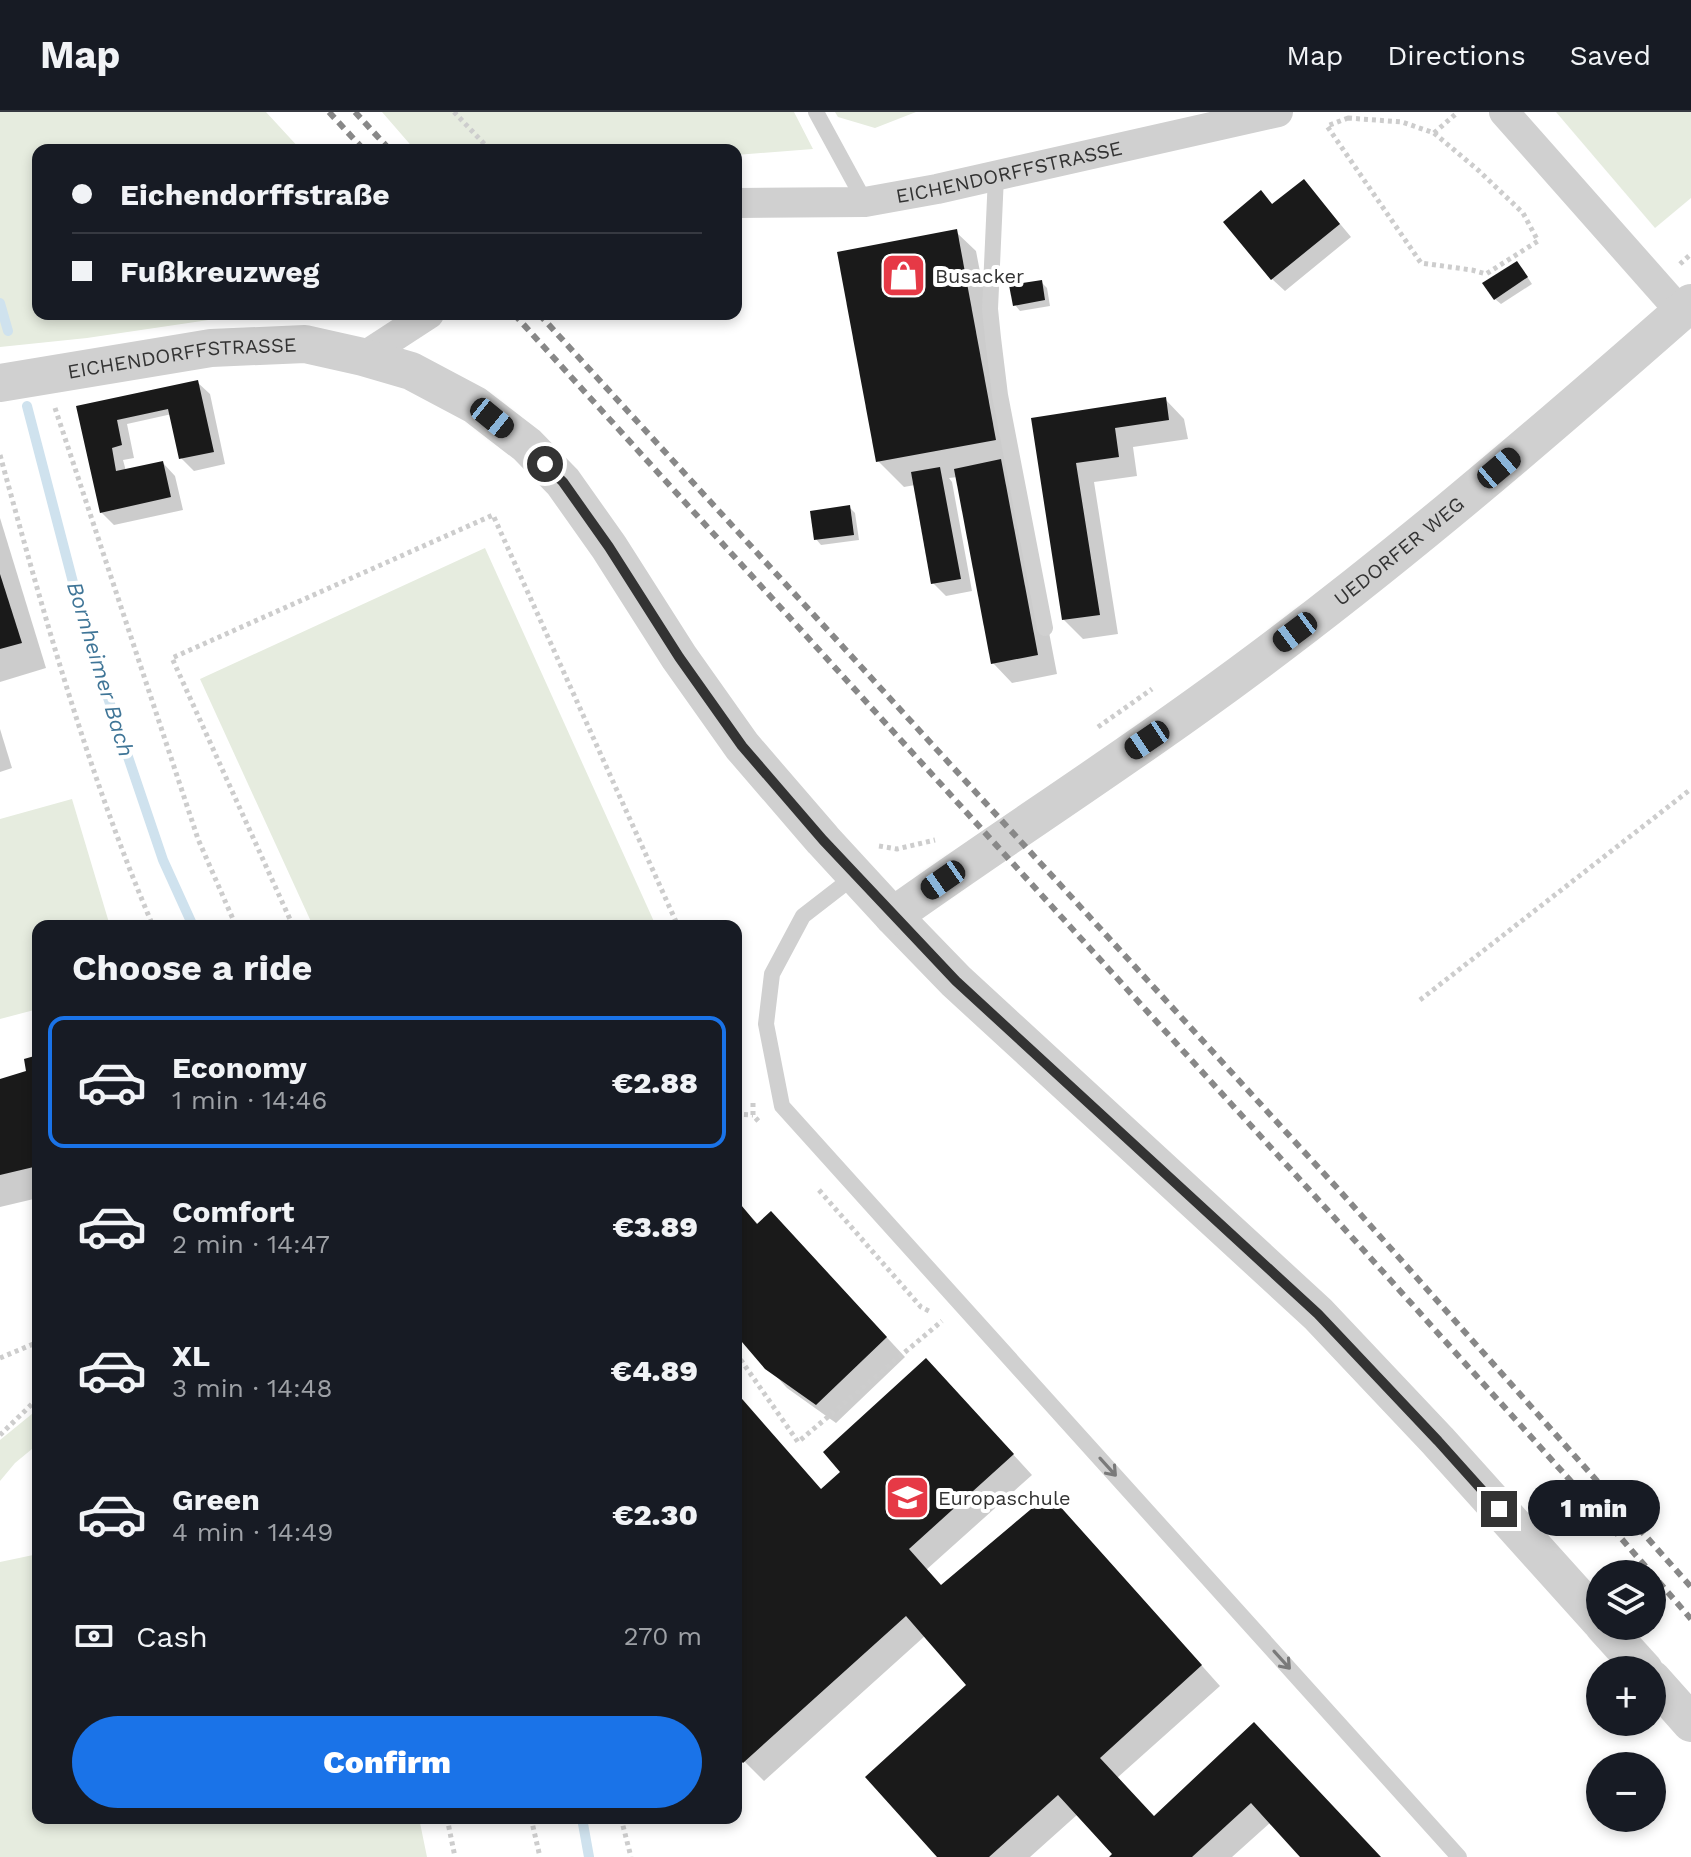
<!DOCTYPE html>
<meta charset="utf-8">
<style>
body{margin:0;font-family:"Work Sans",sans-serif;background:#242831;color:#f1f3f6;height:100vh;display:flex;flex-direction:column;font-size:30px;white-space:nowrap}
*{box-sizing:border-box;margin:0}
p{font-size:26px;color:#9ea1a6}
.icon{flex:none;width:44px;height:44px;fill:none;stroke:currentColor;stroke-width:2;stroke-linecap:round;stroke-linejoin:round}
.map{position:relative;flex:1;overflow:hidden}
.panel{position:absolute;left:32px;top:808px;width:710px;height:904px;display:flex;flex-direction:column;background:#171b24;border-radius:16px;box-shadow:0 4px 12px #0003}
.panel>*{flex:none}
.top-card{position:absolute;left:32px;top:32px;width:710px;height:176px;border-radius:16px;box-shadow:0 4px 12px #0003;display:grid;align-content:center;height:176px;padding:0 40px;background:#171b24}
.tools{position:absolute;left:1586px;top:1448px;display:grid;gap:16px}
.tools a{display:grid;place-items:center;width:80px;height:80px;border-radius:50%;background:#171b24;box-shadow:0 4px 12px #0003;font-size:40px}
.end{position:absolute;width:36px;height:36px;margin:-18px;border:10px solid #333;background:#fff;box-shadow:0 0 0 4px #fff}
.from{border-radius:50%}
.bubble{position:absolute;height:56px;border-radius:28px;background:#171b24;box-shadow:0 4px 12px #0003;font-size:26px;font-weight:800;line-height:56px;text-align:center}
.car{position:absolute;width:24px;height:48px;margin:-24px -12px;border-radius:10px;box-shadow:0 0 6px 2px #0007;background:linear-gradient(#222 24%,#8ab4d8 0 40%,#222 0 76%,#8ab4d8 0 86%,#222 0)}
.top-card b{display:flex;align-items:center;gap:28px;height:76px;font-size:30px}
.top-card b+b{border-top:2px solid #363941}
.top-card i{width:20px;height:20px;background:#f1f3f6}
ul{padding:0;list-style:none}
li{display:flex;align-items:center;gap:24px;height:132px;margin:0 16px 12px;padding:0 24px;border:4px solid transparent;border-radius:16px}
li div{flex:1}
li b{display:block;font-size:30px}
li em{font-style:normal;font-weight:800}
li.on{border-color:#1a73e8}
li>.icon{width:72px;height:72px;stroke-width:1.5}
h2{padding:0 40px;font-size:36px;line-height:96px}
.pay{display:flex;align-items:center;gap:20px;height:88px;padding:0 40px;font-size:30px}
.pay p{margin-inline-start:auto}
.cta{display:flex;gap:16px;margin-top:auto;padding:16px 40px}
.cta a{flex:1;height:92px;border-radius:48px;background:#1a73e8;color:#fff;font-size:32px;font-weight:800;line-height:92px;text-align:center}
header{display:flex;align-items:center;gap:48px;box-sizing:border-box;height:112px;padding:0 40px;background:#171b24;border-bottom:2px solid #363941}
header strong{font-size:38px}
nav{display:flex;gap:44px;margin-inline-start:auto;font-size:28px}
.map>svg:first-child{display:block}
</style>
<header>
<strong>Map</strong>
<nav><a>Map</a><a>Directions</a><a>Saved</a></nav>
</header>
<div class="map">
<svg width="1691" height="1745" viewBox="0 0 1691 1745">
<rect width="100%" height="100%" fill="#fff"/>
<g fill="#e6ecdf">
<path d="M 0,0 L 266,0 L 301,38 L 38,38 L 38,202 L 249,202 L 87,226 L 0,235 Z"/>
<path d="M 382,0 L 794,0 L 813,37 L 736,43 L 736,38 L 415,38 Z"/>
<path d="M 835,0 L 916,0 L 875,16 L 838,5 Z"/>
<path d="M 1556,0 L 1691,0 L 1691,86 L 1655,116 Z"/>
<path d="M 485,436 L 656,814 L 313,814 L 200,567 Z"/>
<path d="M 72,687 L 110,814 L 38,814 L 38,897 L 0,907 L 0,707 Z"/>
<path d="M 38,1297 L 38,1332 L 15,1351 L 0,1369 L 0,1328 Z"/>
<path d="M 38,1442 L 38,1706 L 419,1706 L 427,1745 L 0,1745 L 0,1450 Z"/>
</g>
<g fill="#0003">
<path d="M 1261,81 L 1274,94 L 1316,83 L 1351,125 L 1285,179 L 1272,167 Z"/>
<path d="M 956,120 L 976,139 L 1057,562 L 1012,571 L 993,551 L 958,365 L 949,366 L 952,370 L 972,479 L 946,484 L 933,471 L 915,373 L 904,375 L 878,349 Z"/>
<path d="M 1522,157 L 1532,172 L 1501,192 L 1495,187 Z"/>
<path d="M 1041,170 L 1047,176 L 1050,194 L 1020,199 L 1015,193 Z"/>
<path d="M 197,270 L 210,282 L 225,352 L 194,359 L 181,346 L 172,302 L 127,312 L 134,346 L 123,348 L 126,359 L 163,351 L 175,364 L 183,398 L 114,413 L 101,400 L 79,295 Z"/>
<path d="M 1165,287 L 1184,307 L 1188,327 L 1133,335 L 1137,364 L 1094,370 L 1118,522 L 1083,527 L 1064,508 L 1033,308 Z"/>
<path d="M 849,395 L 855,401 L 859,428 L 821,433 L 816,427 Z"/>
<path d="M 0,406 L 46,556 L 0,570 Z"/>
<path d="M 0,617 L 12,656 L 0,660 Z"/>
<path d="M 38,945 L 38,1086 L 0,1095 L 0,969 L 28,961 Z"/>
<path d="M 736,1090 L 759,1113 L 790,1121 L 905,1245 L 836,1311 L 787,1276 L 736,1220 Z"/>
<path d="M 945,1268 L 1032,1363 L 926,1458 L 942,1475 L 1068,1404 L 1220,1574 L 1117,1666 L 1155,1706 L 1254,1613 L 1379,1745 L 1303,1745 L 1271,1710 L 1232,1745 L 1112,1745 L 1115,1742 L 1078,1702 L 1030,1745 L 940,1745 L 969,1574 L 926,1523 L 764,1669 L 745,1650 L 736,1640 L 736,1283 L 822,1379 Z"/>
</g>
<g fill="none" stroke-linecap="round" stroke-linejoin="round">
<g stroke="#cfe2ee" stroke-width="10">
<path d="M 0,191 L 8,219"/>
<path d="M 27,294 L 87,524 L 163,748 L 193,814"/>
<path d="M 582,1706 L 589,1745"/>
</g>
</g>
<g fill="#1a1a1a">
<path d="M 1304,67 L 1340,112 L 1271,168 L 1223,110 L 1261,78 L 1272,92 Z"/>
<path d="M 957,117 L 996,328 L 876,350 L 837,140 Z"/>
<path d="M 1517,149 L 1528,165 L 1494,188 L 1482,171 Z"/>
<path d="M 1042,168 L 1045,188 L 1013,194 L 1009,173 Z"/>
<path d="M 198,268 L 214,340 L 179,347 L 168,297 L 117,308 L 122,333 L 112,336 L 116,359 L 163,349 L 171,385 L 100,401 L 76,294 Z"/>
<path d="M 1166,285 L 1169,308 L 1115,316 L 1119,345 L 1076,351 L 1100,503 L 1062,508 L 1031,306 Z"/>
<path d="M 1001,347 L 1038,543 L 991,552 L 954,357 Z"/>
<path d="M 940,355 L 961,467 L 931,472 L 911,360 Z"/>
<path d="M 850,393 L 854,423 L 814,428 L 810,399 Z"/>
<path d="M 0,462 L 22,531 L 0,537 Z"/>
<path d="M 38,943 L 38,1054 L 0,1063 L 0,967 L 26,959 L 24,947 Z"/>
<path d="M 736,1087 L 757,1112 L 771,1099 L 887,1225 L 816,1293 L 765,1257 L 736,1223 Z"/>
<path d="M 926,1246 L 1014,1342 L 909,1437 L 941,1473 L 1049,1382 L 1202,1553 L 1100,1646 L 1154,1704 L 1254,1610 L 1381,1745 L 1300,1745 L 1251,1691 L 1192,1745 L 1109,1745 L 1112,1742 L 1058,1683 L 989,1745 L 937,1745 L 865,1665 L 966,1573 L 906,1504 L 743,1651 L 736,1644 L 736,1280 L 821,1377 L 840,1360 L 823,1340 Z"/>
</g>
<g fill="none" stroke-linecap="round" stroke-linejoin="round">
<g stroke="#cdcdcd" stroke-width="5" stroke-dasharray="4 4" stroke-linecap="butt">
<path d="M 454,0 L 490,38"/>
<path d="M 1348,6 L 1402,10 L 1434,21 L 1478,58 L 1523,101 L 1538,129 L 1486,162 L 1472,158 L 1421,151 L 1327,14 Z"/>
<path d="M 1434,21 L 1458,0"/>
<path d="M 1680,152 L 1691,142"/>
<path d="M 55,296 L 198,727 L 236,814"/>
<path d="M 0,343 C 44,503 88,662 153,814"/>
<path d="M 1098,615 L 1152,577"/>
<path d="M 879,734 L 897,737 L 935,728"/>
<path d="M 293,814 L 172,546 L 493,403 L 678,814"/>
<path d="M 1420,888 L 1691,677"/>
<path d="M 753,991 L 753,1003 L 760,1011"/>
<path d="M 736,1002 L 753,1003"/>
<path d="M 819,1078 L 921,1195 L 931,1200"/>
<path d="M 736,1241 L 798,1330 L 942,1209"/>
<path d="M 0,1246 L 38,1230"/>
<path d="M 0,1323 L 32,1292 L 38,1290"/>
<path d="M 447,1706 L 455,1745"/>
<path d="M 531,1706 L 540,1745"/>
<path d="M 621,1706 L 631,1745"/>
</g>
<g stroke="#d0d0d0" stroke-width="16">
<path d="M 816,0 L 865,90"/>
<path d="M 996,64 L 990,197 L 993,226 L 1000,283 L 1045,516"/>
<path d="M 856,763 L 803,804 L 772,862 L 766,912 L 782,994 L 1459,1745"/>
</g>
<g stroke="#d0d0d0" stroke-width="30">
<path d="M 1504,0 L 1681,200"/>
<path id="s1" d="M 736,91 L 865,90 L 937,77 L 1278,0"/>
<path d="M 363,245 L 429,202"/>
</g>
<g stroke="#d0d0d0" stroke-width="38">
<path id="s2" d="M 0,271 L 211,236 L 305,232 L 363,245 L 411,259 L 475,293 L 527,333 L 563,370 L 609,435 L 679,545 L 742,634 L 823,728 L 893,804 L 956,869 L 1318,1202 L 1438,1329 L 1600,1509"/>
<path id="s3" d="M 893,804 C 994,732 1098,665 1198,593 C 1370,470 1532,331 1691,191"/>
<path d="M 1604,1514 L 1644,1558"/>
<path d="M 1652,1567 L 1691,1611"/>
</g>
<g stroke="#888" stroke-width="6" stroke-dasharray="8 6" stroke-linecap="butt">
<path d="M 329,0 L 364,38"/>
<path d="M 355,0 L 390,38"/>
<path d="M 514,202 L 1323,1093 L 1594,1395 L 1691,1507"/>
<path d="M 539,202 L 1339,1078 L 1691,1475"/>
</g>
</g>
<defs><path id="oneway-shaft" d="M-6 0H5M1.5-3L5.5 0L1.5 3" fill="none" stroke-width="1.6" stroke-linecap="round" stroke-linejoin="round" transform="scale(2)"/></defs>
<g stroke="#7a7a7a">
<use href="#oneway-shaft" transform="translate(1108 1355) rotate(48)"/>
<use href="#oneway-shaft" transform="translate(1282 1548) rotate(48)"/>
</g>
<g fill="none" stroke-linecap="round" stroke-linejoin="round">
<path stroke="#333" stroke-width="10" d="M 545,352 L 563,370 L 609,435 L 679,545 L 742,634 L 823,728 L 956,869 L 1318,1202 L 1438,1329 L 1499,1397"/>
</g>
<defs>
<symbol id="shop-square" viewBox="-11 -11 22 22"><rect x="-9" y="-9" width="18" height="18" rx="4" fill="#e63946" stroke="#fff"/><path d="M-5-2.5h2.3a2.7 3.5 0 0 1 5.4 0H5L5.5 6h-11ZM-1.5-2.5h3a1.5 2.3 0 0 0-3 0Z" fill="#fff"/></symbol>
<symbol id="school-square" viewBox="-11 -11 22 22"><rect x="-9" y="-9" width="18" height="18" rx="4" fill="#e63946" stroke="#fff"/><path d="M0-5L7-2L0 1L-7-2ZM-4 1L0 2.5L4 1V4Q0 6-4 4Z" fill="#fff"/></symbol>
</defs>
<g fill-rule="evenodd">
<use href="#shop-square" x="878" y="138" width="51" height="51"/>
<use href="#school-square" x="882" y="1360" width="51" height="51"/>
</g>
<g text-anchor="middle" stroke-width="8" stroke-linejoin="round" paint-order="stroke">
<g font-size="20" fill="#333" stroke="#fff">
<text dy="7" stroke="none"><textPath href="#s1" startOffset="276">EICHENDORFFSTRASSE</textPath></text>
<text dy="7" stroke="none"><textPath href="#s2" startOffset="184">EICHENDORFFSTRASSE</textPath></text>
<text dy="7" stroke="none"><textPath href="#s3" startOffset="624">UEDORFER WEG</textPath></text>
</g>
<g font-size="20" fill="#333" stroke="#fff" text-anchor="start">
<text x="935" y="171">Busacker</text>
<text x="938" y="1393">Europaschule</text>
</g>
<g font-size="22" font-style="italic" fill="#3f7597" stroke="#fff">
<text transform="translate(101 557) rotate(73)" y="8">Bornheimer Bach</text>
</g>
</g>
</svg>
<div class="tools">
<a><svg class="icon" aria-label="layers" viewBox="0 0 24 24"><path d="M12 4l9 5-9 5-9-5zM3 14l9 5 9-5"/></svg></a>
<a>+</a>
<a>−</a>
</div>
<i class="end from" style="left:545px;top:352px"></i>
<i class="end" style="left:1499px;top:1397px"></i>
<div class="bubble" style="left:1528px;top:1368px;width:132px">1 min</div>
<i class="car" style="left:492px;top:306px;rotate:129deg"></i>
<i class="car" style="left:1499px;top:356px;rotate:50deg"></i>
<i class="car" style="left:1295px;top:520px;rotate:233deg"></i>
<i class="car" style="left:1147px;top:628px;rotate:236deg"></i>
<i class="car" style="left:943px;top:768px;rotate:235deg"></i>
<div class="top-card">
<b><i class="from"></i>Eichendorffstraße</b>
<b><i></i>Fußkreuzweg</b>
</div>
<section class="panel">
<h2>Choose a ride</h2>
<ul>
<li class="on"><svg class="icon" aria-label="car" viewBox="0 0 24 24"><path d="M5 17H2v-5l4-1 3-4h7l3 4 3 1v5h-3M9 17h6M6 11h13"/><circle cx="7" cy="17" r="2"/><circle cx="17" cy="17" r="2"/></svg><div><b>Economy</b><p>1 min · 14:46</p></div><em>€2.88</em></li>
<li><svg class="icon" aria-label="car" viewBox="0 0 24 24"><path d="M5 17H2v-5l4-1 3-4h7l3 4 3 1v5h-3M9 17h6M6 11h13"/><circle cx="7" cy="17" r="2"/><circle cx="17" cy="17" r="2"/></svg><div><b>Comfort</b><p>2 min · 14:47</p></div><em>€3.89</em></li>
<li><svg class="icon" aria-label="car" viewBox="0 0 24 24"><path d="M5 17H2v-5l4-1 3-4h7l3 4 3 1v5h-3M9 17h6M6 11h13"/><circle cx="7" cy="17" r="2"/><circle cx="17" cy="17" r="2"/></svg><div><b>XL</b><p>3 min · 14:48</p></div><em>€4.89</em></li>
<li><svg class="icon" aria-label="car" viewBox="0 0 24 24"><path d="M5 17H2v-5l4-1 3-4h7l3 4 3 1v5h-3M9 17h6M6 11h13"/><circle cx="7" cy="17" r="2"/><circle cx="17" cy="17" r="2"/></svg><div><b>Green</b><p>4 min · 14:49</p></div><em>€2.30</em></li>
</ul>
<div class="pay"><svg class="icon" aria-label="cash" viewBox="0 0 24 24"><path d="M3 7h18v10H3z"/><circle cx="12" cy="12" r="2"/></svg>Cash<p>270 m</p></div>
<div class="cta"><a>Confirm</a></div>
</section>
</div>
